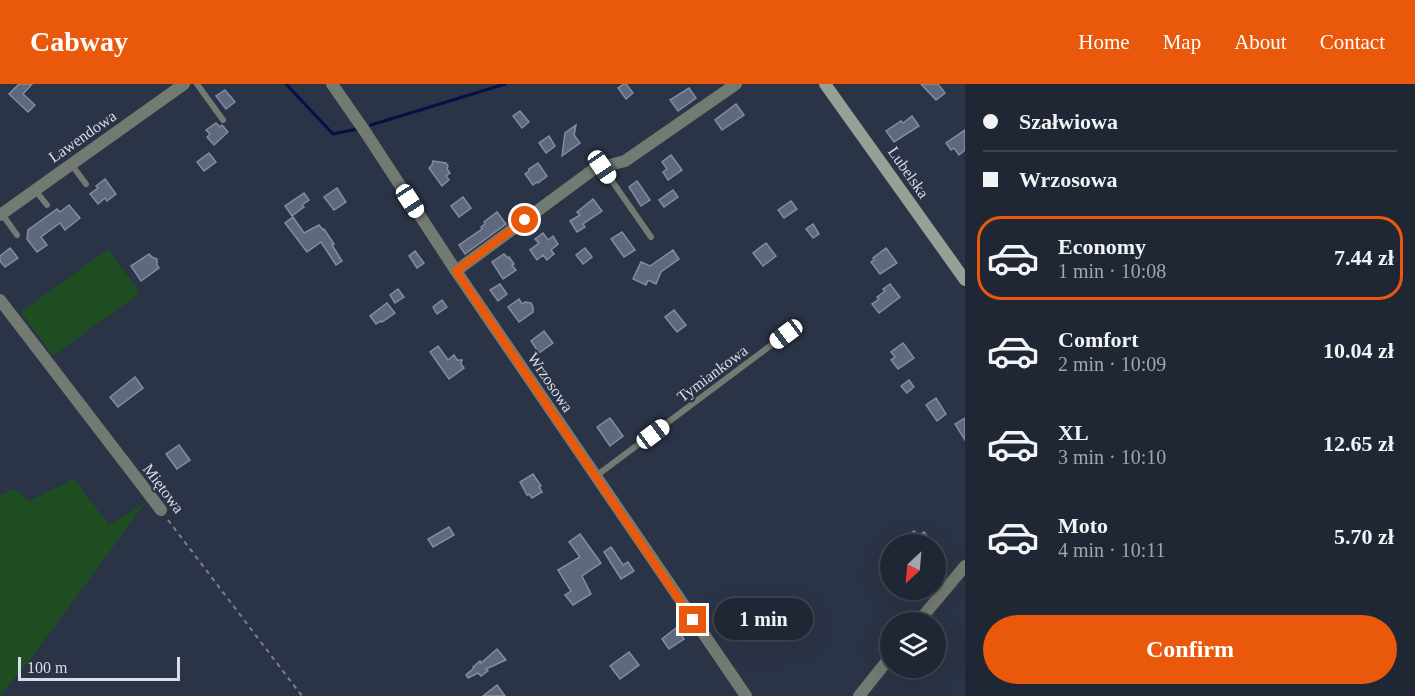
<!DOCTYPE html>
<meta charset="utf-8">
<style>
body{margin:0;font-family:"Times New Roman",serif;background:#2d3340;color:#f1f3f6;height:100vh;display:flex;flex-direction:column;font-size:22px;white-space:nowrap}
*{box-sizing:border-box;margin:0}
p{font-size:20px;color:#a2a5ac}
.icon{flex:none;width:33px;height:33px;fill:none;stroke:currentColor;stroke-width:2;stroke-linecap:round;stroke-linejoin:round}
.map{position:relative;flex:1;overflow:hidden}
.details{display:flex;flex-direction:column;background:#202734;width:450px}
.details>*{flex:none}
.banner{display:grid;align-content:center;height:132px;padding:0 18px;background:#202734}
.needle{width:39px;rotate:206deg}
.tools{position:absolute;left:880px;top:450px;display:grid;gap:12px}
.tools a{display:grid;place-items:center;width:66px;height:66px;border-radius:50%;background:#202734;box-shadow:0 6px 24px #0002,0 0 0 2px #3d444f;font-size:30px}
.scale{position:absolute;left:18px;bottom:15px;width:162px;box-sizing:border-box;padding-left:6px;border:3px solid #d7dde9;border-top:0;font-size:16px;line-height:21px;white-space:nowrap;color:#d7dde9;-webkit-text-stroke:4px #2b3446;paint-order:stroke}
.end{position:absolute;width:27px;height:27px;margin:-14px;border:8px solid #ea580c;background:#fff;box-shadow:0 0 0 3px #fff}
.from{border-radius:50%}
.bubble{position:absolute;height:42px;border-radius:21px;background:#202734;box-shadow:0 6px 24px #0002,0 0 0 2px #3d444f;font-size:20px;font-weight:800;line-height:42px;text-align:center}
.car{position:absolute;width:18px;height:36px;margin:-18px -9px;border-radius:8px;box-shadow:0 0 4px 2px #0007;background:linear-gradient(#fff 24%,#345 0 40%,#fff 0 76%,#345 0 86%,#fff 0)}
.banner b{display:flex;align-items:center;gap:21px;height:57px;font-size:22px}
.banner b+b{border-top:2px solid #3d444f}
.banner i{width:15px;height:15px;background:#f1f3f6}
ul{padding:0;list-style:none}
li{display:flex;align-items:center;gap:18px;height:84px;margin:0 12px 9px;padding:0 6px;border:3px solid transparent;border-radius:24px}
li div{flex:1}
li b{display:block;font-size:22px}
li em{font-style:normal;font-weight:800}
li.on{border-color:#ea580c}
li>.icon{width:54px;height:54px;stroke-width:1.5}
.button{display:flex;gap:12px;margin-top:auto;padding:12px 18px}
.button a{flex:1;height:69px;border-radius:36px;background:#ea580c;color:#fff;font-size:24px;font-weight:800;line-height:69px;text-align:center}
header{display:flex;align-items:center;gap:36px;box-sizing:border-box;height:84px;padding:0 30px;background:#ea580c;color:#fff}
header strong{font-size:28px}
nav{display:flex;gap:33px;margin-inline-start:auto;font-size:21px}
main{display:flex;flex:1;min-height:0}
.map>svg:first-child{display:block}
</style>
<header>
<strong>Cabway</strong>
<nav><a>Home</a><a>Map</a><a>About</a><a>Contact</a></nav>
</header>
<main>
<div class="map">
<svg width="965" height="612" viewBox="0 0 965 612">
<rect width="100%" height="100%" fill="#2b3446"/>
<g fill="#1e4d22">
<path d="M 108,165 L 140,209 L 53,272 L 21,228 Z"/>
<path d="M 74,395 L 109,441 L 146,418 L 32,573 L 0,612 L 0,411 L 15,405 L 29,417 Z"/>
</g>
<g fill="none" stroke-linecap="round" stroke-linejoin="round">
<g stroke="#041146" stroke-width="3">
<path d="M 286,0 L 333,50 L 357,45"/>
<path d="M 371,41 L 505,0"/>
</g>
</g>
<g fill="#5f687d" stroke="#828ca2" stroke-width="1.5">
<path d="M 19,0 L 32,0 L 23,10 L 35,21 L 28,28 L 9,10 Z"/>
<path d="M 624,0 L 626,0 L 633,9 L 626,15 L 618,4 Z"/>
<path d="M 921,0 L 938,0 L 945,9 L 936,16 Z"/>
<path d="M 689,4 L 696,14 L 678,27 L 670,16 Z"/>
<path d="M 225,6 L 235,18 L 226,25 L 216,12 Z"/>
<path d="M 736,20 L 744,31 L 722,46 L 715,36 Z"/>
<path d="M 520,27 L 529,38 L 522,44 L 513,32 Z"/>
<path d="M 912,32 L 919,42 L 894,58 L 886,47 L 901,37 L 903,39 Z"/>
<path d="M 216,39 L 220,43 L 222,41 L 228,48 L 214,61 L 207,53 L 210,50 L 206,46 Z"/>
<path d="M 576,41 L 574,51 L 580,59 L 562,72 L 565,49 Z"/>
<path d="M 965,46 L 965,66 L 959,71 L 954,64 L 951,66 L 946,59 Z"/>
<path d="M 549,52 L 555,62 L 546,69 L 539,59 Z"/>
<path d="M 209,69 L 216,78 L 204,87 L 197,78 Z"/>
<path d="M 671,71 L 682,86 L 668,96 L 663,88 L 667,85 L 662,78 Z"/>
<path d="M 433,77 L 446,79 L 448,82 L 447,85 L 450,89 L 446,92 L 449,96 L 442,102 L 429,84 L 432,81 Z"/>
<path d="M 538,79 L 547,92 L 538,99 L 537,98 L 533,101 L 525,90 L 529,87 L 529,85 Z"/>
<path d="M 105,95 L 116,110 L 107,117 L 105,114 L 98,120 L 90,110 L 98,104 L 96,102 Z"/>
<path d="M 637,97 L 650,116 L 641,122 L 629,103 Z"/>
<path d="M 337,104 L 346,118 L 334,126 L 324,113 Z"/>
<path d="M 673,106 L 678,113 L 664,123 L 659,116 Z"/>
<path d="M 304,109 L 309,116 L 302,121 L 304,123 L 292,132 L 285,122 Z"/>
<path d="M 463,113 L 471,124 L 459,133 L 451,122 Z"/>
<path d="M 593,115 L 602,127 L 583,140 L 585,143 L 577,148 L 570,137 L 580,131 L 577,128 Z"/>
<path d="M 791,117 L 797,125 L 784,134 L 778,126 Z"/>
<path d="M 69,121 L 80,134 L 65,146 L 60,139 L 41,153 L 47,161 L 37,168 L 27,155 L 28,146 L 57,125 L 60,128 Z"/>
<path d="M 497,128 L 506,140 L 465,170 L 459,161 L 482,145 L 481,143 L 485,140 L 484,138 Z"/>
<path d="M 293,133 L 304,149 L 319,141 L 323,146 L 324,145 L 334,160 L 332,161 L 342,177 L 336,181 L 321,158 L 307,168 L 285,139 Z"/>
<path d="M 813,140 L 819,150 L 813,154 L 806,145 Z"/>
<path d="M 622,148 L 635,166 L 624,173 L 611,155 Z"/>
<path d="M 543,149 L 548,156 L 553,152 L 558,160 L 551,166 L 554,170 L 547,176 L 543,171 L 537,176 L 530,166 L 539,159 L 535,155 Z"/>
<path d="M 766,159 L 776,172 L 763,182 L 753,169 Z"/>
<path d="M 10,164 L 18,174 L 5,183 L 0,177 L 0,172 Z"/>
<path d="M 585,164 L 592,173 L 583,180 L 576,171 Z"/>
<path d="M 886,164 L 897,179 L 880,190 L 871,178 L 874,176 L 873,174 Z"/>
<path d="M 673,166 L 679,175 L 661,188 L 656,200 L 648,196 L 646,201 L 633,195 L 641,178 L 650,182 Z"/>
<path d="M 415,167 L 424,179 L 417,184 L 409,172 Z"/>
<path d="M 149,170 L 152,173 L 157,175 L 157,181 L 159,184 L 141,197 L 131,182 Z"/>
<path d="M 504,170 L 508,174 L 509,173 L 514,180 L 512,181 L 516,186 L 503,195 L 492,178 Z"/>
<path d="M 500,200 L 507,210 L 498,217 L 490,206 Z"/>
<path d="M 890,200 L 900,213 L 879,229 L 872,220 L 879,215 L 877,213 L 885,207 L 883,205 Z"/>
<path d="M 398,205 L 404,213 L 395,219 L 390,211 Z"/>
<path d="M 519,215 L 522,220 L 525,218 L 531,219 L 533,223 L 533,228 L 519,238 L 508,223 Z"/>
<path d="M 442,216 L 447,223 L 437,230 L 433,223 Z"/>
<path d="M 387,219 L 395,229 L 382,238 L 381,237 L 376,240 L 370,232 Z"/>
<path d="M 674,226 L 686,241 L 677,248 L 665,233 Z"/>
<path d="M 544,247 L 553,259 L 539,269 L 531,257 Z"/>
<path d="M 903,259 L 914,274 L 898,285 L 891,276 L 895,273 L 891,268 Z"/>
<path d="M 438,262 L 448,276 L 454,271 L 457,276 L 462,276 L 461,280 L 464,284 L 449,295 L 430,268 Z"/>
<path d="M 135,293 L 143,304 L 118,323 L 110,313 Z"/>
<path d="M 909,296 L 914,303 L 907,309 L 901,302 Z"/>
<path d="M 936,314 L 946,330 L 937,337 L 926,321 Z"/>
<path d="M 610,334 L 623,352 L 610,362 L 597,343 Z"/>
<path d="M 965,334 L 965,356 L 955,340 Z"/>
<path d="M 179,361 L 190,376 L 177,385 L 166,370 Z"/>
<path d="M 533,390 L 541,402 L 539,403 L 542,408 L 532,414 L 529,410 L 527,411 L 520,398 Z"/>
<path d="M 449,443 L 454,451 L 433,463 L 428,455 Z"/>
<path d="M 914,447 L 918,452 L 924,448 L 933,460 L 906,460 L 909,458 L 905,454 Z"/>
<path d="M 580,450 L 601,479 L 582,492 L 591,510 L 573,521 L 565,511 L 571,507 L 558,486 L 580,473 L 569,458 Z"/>
<path d="M 611,463 L 623,481 L 628,478 L 634,487 L 621,495 L 604,468 Z"/>
<path d="M 676,544 L 684,555 L 669,565 L 662,555 Z"/>
<path d="M 497,565 L 506,576 L 486,585 L 488,587 L 481,592 L 478,589 L 468,594 L 466,591 L 474,584 L 473,583 L 480,577 L 481,579 Z"/>
<path d="M 629,568 L 639,581 L 620,595 L 610,582 Z"/>
<path d="M 497,601 L 505,612 L 483,612 Z"/>
</g>
<g fill="none" stroke-linecap="round" stroke-linejoin="round">
<path stroke="#798190" stroke-width="2" stroke-dasharray="4.5 4.5" stroke-linecap="butt" d="M 168,436 L 302,612"/>
<g stroke="#727a72" stroke-width="6">
<path d="M 197,0 L 223,36"/>
<path d="M 71,80 L 86,100"/>
<path d="M 603,84 L 651,153"/>
<path d="M 35,106 L 47,121"/>
<path d="M 2,130 L 17,151"/>
<path d="M 596,392 L 786,250"/>
</g>
<g stroke="#727a72" stroke-width="12">
<path d="M 332,0 L 364,46 L 456,187 L 746,612"/>
<path d="M 0,131 L 184,0"/>
<path d="M 456,187 L 594,85 L 625,77 L 736,0"/>
<path d="M 0,216 L 161,426"/>
<path d="M 918,538 L 965,482"/>
<path d="M 859,612 L 891,572"/>
</g>
<path stroke="#94a194" stroke-width="12" d="M 825,0 L 965,196"/>
</g>
<g fill="none" stroke-linecap="round" stroke-linejoin="round">
<path stroke="#ea580c" stroke-width="8" d="M 525,136 L 456,187 L 693,536"/>
</g>
<g text-anchor="middle" stroke-width="4.5" stroke-linejoin="round" paint-order="stroke">
<g font-size="16" fill="#d7dde9" stroke="#2b3446">
<text transform="translate(82 52) rotate(-35)" y="6">Lawendowa</text>
<text transform="translate(909 88) rotate(55)" y="6">Lubelska</text>
<text transform="translate(712 289) rotate(-37)" y="6">Tymiankowa</text>
<text transform="translate(551 298) rotate(56)" y="6">Wrzosowa</text>
<text transform="translate(164 404) rotate(53)" y="6">Miętowa</text>
</g>
</g>
</svg>
<div class="tools">
<a><svg class="needle" viewBox="-14 -14 28 28"><path d="M0-13l5 13h-10z" fill="#e53935"/><path d="M0 13l5-13h-10z" fill="#a2a5ac"/></svg></a>
<a><svg class="icon" aria-label="layers" viewBox="0 0 24 24"><path d="M12 4l9 5-9 5-9-5zM3 14l9 5 9-5"/></svg></a>
</div>
<div class="scale">100 m</div>
<i class="end from" style="left:525px;top:136px"></i>
<i class="end" style="left:693px;top:536px"></i>
<div class="bubble" style="left:714px;top:514px;width:99px">1 min</div>
<i class="car" style="left:602px;top:83px;rotate:146deg"></i>
<i class="car" style="left:410px;top:117px;rotate:147deg"></i>
<i class="car" style="left:786px;top:250px;rotate:233deg"></i>
<i class="car" style="left:653px;top:350px;rotate:53deg"></i>
</div>
<section class="details">
<div class="banner">
<b><i class="from"></i>Szałwiowa</b>
<b><i></i>Wrzosowa</b>
</div>
<ul>
<li class="on"><svg class="icon" aria-label="car" viewBox="0 0 24 24"><path d="M5 17H2v-5l4-1 3-4h7l3 4 3 1v5h-3M9 17h6M6 11h13"/><circle cx="7" cy="17" r="2"/><circle cx="17" cy="17" r="2"/></svg><div><b>Economy</b><p>1 min · 10:08</p></div><em>7.44 zł</em></li>
<li><svg class="icon" aria-label="car" viewBox="0 0 24 24"><path d="M5 17H2v-5l4-1 3-4h7l3 4 3 1v5h-3M9 17h6M6 11h13"/><circle cx="7" cy="17" r="2"/><circle cx="17" cy="17" r="2"/></svg><div><b>Comfort</b><p>2 min · 10:09</p></div><em>10.04 zł</em></li>
<li><svg class="icon" aria-label="car" viewBox="0 0 24 24"><path d="M5 17H2v-5l4-1 3-4h7l3 4 3 1v5h-3M9 17h6M6 11h13"/><circle cx="7" cy="17" r="2"/><circle cx="17" cy="17" r="2"/></svg><div><b>XL</b><p>3 min · 10:10</p></div><em>12.65 zł</em></li>
<li><svg class="icon" aria-label="car" viewBox="0 0 24 24"><path d="M5 17H2v-5l4-1 3-4h7l3 4 3 1v5h-3M9 17h6M6 11h13"/><circle cx="7" cy="17" r="2"/><circle cx="17" cy="17" r="2"/></svg><div><b>Moto</b><p>4 min · 10:11</p></div><em>5.70 zł</em></li>
</ul>
<div class="button"><a>Confirm</a></div>
</section>
</main>
